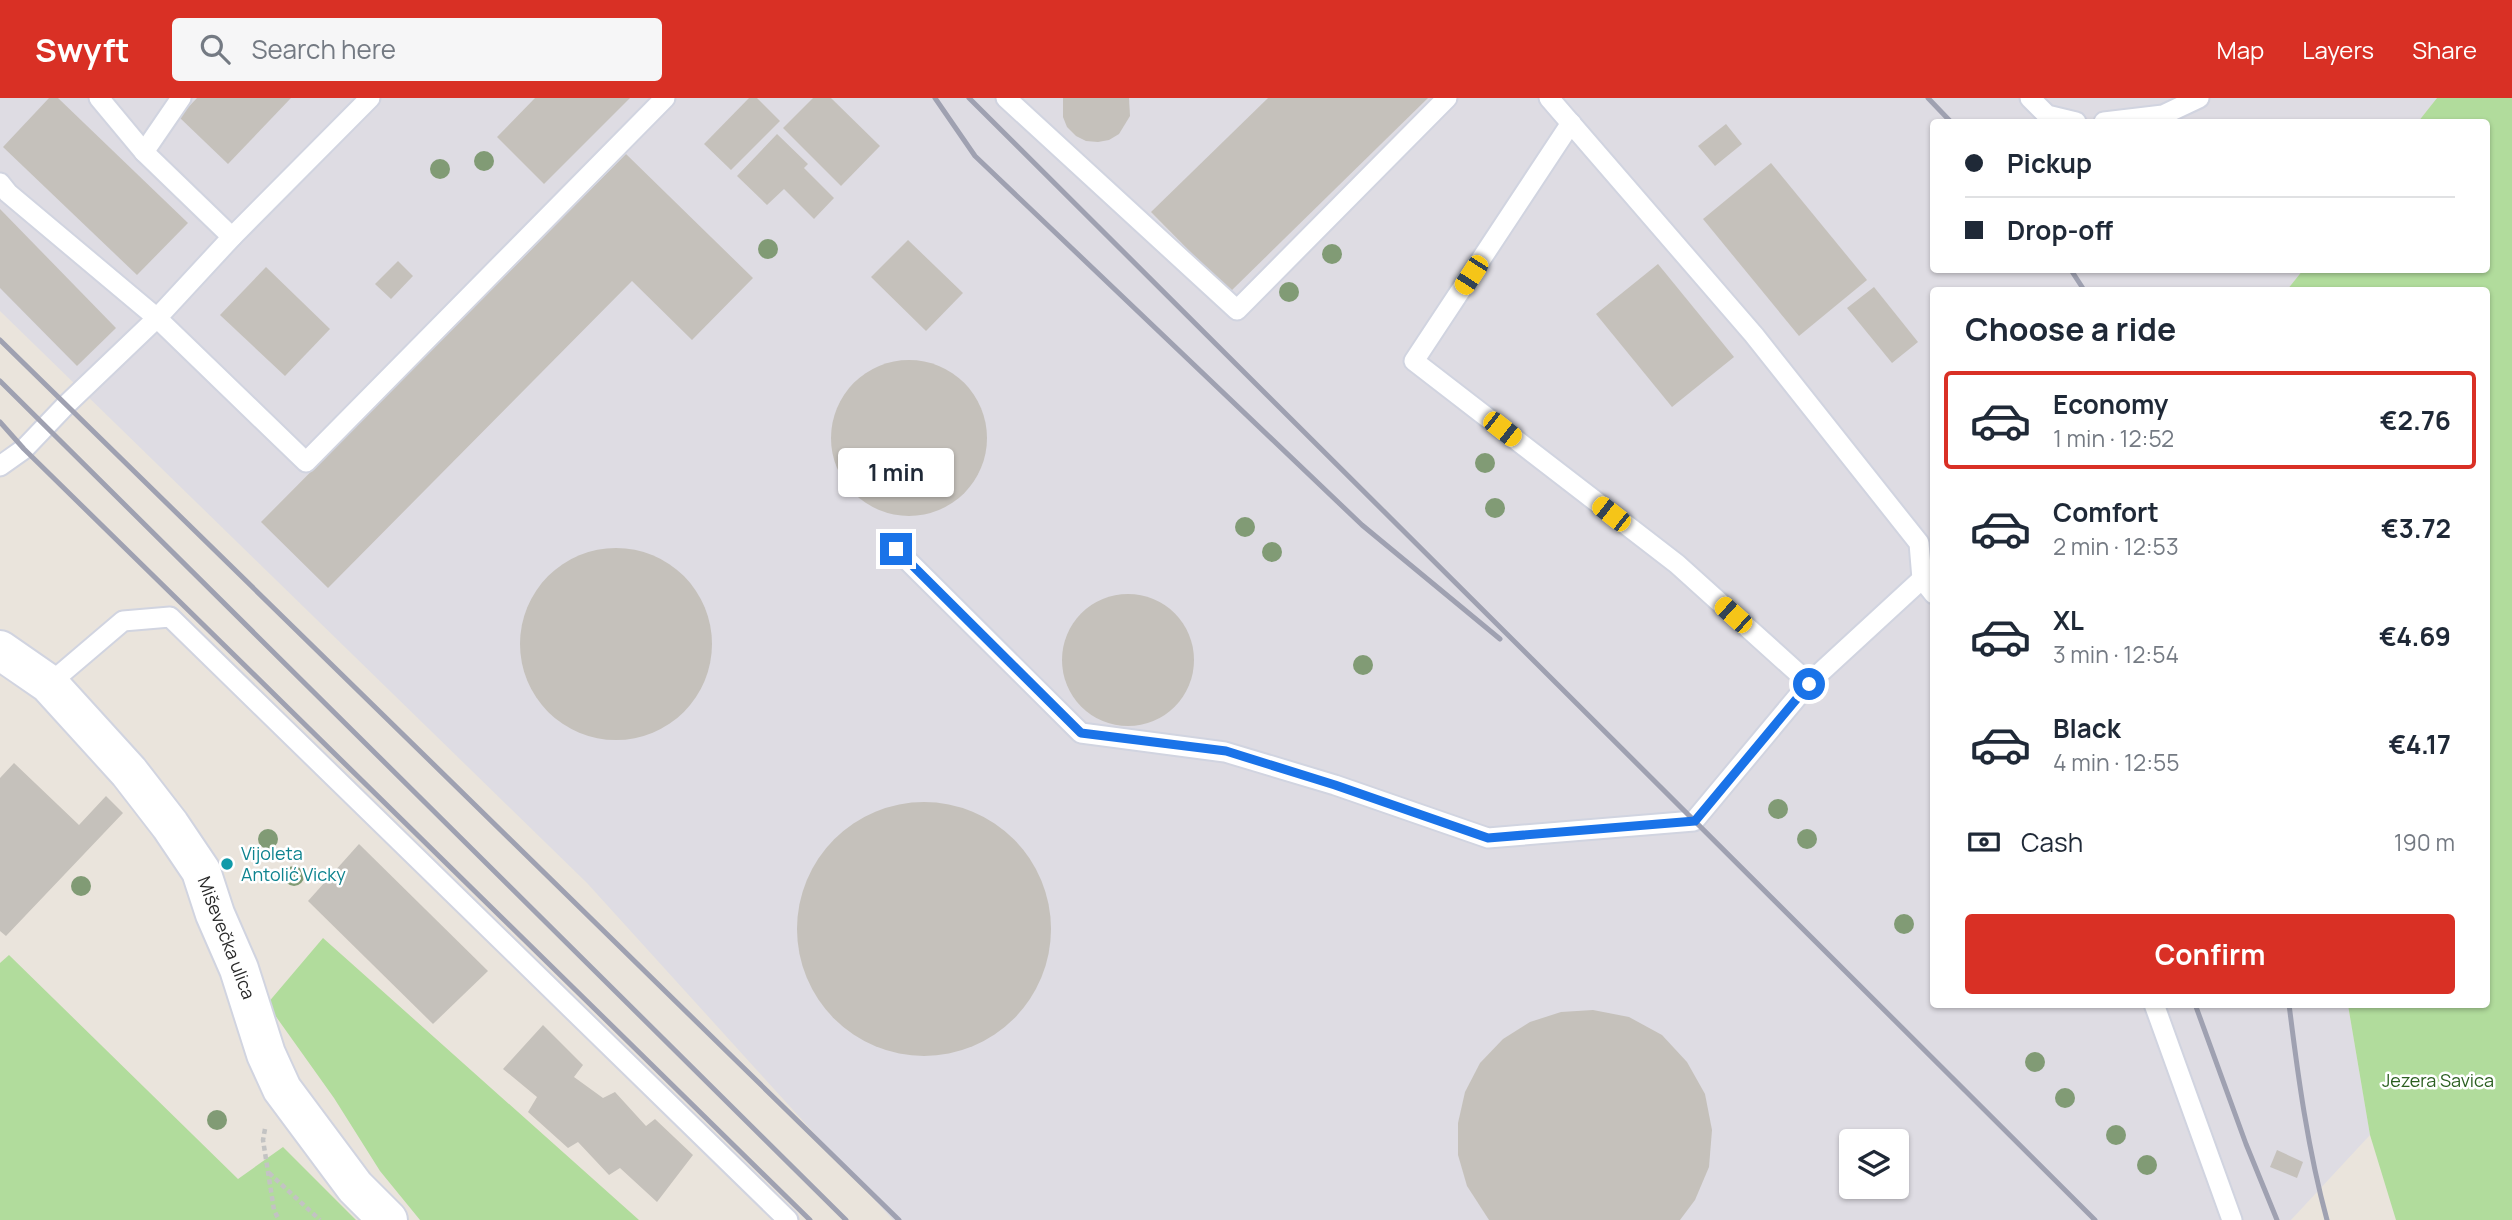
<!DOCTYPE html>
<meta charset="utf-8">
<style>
body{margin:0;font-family:Manrope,sans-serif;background:#f6f6f7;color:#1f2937;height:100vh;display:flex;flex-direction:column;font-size:26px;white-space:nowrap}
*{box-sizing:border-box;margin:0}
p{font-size:23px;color:#747a83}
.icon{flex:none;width:38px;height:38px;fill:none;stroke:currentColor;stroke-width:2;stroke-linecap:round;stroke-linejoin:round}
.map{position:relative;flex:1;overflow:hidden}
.side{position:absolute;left:1930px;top:189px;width:560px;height:721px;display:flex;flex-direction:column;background:#fff;border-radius:7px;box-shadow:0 2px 5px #0004}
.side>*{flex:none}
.guide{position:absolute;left:1930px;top:21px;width:560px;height:154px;border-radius:7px;box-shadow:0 2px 5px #0004;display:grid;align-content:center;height:154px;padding:0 35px;background:#fff}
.tools{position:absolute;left:1839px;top:1031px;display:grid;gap:14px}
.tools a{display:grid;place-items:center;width:70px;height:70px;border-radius:7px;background:#fff;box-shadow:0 2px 5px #0004;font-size:35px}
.end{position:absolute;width:32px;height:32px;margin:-16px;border:9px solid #1a73e8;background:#fff;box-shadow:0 0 0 4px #fff}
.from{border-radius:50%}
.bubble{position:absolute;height:49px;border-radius:7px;background:#fff;box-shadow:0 2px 5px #0004;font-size:23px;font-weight:700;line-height:49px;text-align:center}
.car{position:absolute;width:21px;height:42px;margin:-21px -10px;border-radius:9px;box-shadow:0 0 5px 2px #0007;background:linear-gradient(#f5c518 24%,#345 0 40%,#f5c518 0 76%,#345 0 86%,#f5c518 0)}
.guide b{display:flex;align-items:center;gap:24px;height:66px;font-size:26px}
.guide b+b{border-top:2px solid #e0e1e3}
.guide i{width:18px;height:18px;background:#1f2937}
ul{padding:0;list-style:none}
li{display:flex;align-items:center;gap:21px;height:98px;margin:0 14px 10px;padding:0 21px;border:4px solid transparent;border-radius:7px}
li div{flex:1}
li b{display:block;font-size:26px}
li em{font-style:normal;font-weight:700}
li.on{border-color:#d93025}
li>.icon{width:63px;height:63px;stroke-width:1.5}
h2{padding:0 35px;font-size:32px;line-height:84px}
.pay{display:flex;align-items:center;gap:18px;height:77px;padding:0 35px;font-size:26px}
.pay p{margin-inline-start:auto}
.action{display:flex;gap:14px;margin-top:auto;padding:14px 35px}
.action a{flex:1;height:80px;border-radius:7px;background:#d93025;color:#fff;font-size:28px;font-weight:700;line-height:80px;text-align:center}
header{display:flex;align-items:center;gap:42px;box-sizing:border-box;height:98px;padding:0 35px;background:#d93025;color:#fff}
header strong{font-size:33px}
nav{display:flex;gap:38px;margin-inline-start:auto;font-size:24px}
.search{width:490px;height:63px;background:#f6f6f7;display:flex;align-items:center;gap:18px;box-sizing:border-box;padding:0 24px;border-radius:7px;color:#747a83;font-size:26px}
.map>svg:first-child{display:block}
</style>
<header>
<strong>Swyft</strong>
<div class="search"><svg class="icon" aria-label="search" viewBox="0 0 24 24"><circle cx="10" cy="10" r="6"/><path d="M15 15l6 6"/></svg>Search here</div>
<nav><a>Map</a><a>Layers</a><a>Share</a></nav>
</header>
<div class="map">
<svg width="2512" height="1122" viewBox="0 0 2512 1122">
<rect width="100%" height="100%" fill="#eae4dc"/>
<path fill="#dedce3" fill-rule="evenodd" d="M 0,0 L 2437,0 L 2418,24 L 1934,24 L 1934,172 L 2303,172 L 2287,192 L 1934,192 L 1934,906 L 2348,907 L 2370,1037 L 2291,1122 L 893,1122 L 587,785 L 0,213 ZM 1852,1043 L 1897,1043 L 1897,1088 L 1852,1088 Z"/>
<g fill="#b1dc9c">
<path d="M 2437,0 L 2512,0 L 2512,1122 L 2396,1122 L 2370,1037 L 2348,907 L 2487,906 L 2487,192 L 2287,192 L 2303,172 L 2487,172 L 2487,24 L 2418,24 Z"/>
<path d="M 323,840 L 639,1122 L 420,1122 L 380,1073 L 334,1000 L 267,906 Z"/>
<path d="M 9,857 L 238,1081 L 283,1049 L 356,1122 L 0,1122 L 0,865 Z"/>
</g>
<g fill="#c5c1bb">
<path d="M 49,0 L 58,0 L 188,125 L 137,177 L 3,49 Z"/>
<path d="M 197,0 L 291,0 L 228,66 L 179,19 Z"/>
<path d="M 535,0 L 630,0 L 544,86 L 497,39 Z"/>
<path d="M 749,0 L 757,0 L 780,23 L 731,72 L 704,46 Z"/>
<path d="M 813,0 L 831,0 L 880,48 L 841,88 L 783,30 Z"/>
<path d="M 1063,0 L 1129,0 L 1130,18 L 1119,36 L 1109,42 L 1098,44 L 1086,43 L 1076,38 L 1067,29 L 1063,19 Z"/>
<path d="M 1268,0 L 1428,0 L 1230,194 L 1151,114 Z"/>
<path d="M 1726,26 L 1742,46 L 1715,68 L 1698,48 Z"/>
<path d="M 777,36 L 808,66 L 804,70 L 834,100 L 814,121 L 784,91 L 767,107 L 737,78 Z"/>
<path d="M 626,56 L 753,180 L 692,242 L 632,183 L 328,490 L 261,424 Z"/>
<path d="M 1771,65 L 1867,182 L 1799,238 L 1703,121 Z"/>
<path d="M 0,111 L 116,230 L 77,268 L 0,190 Z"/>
<path d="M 908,142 L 963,195 L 926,233 L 871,179 Z"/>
<path d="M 398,163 L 413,178 L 391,201 L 375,186 Z"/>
<path d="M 1658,166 L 1734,259 L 1672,309 L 1596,216 Z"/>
<path d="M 266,169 L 330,231 L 285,278 L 220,217 Z"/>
<path d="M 1874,189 L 1918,244 L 1892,265 L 1847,210 Z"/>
<circle cx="909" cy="340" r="78"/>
<circle cx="616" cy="546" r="96"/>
<circle cx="1128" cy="562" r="66"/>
<path d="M 14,665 L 79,727 L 106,698 L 123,715 L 6,838 L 0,833 L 0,680 Z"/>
<circle cx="924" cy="831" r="127"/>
<path d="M 359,746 L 488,873 L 433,926 L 308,803 Z"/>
<path d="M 1593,912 L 1629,919 L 1662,937 L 1687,964 L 1705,996 L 1712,1032 L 1709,1069 L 1695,1102 L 1680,1122 L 1489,1122 L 1467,1088 L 1458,1057 L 1458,1025 L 1465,994 L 1480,965 L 1503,941 L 1530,924 L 1561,914 Z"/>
<path d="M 543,927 L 583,967 L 574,979 L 603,1000 L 615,994 L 646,1028 L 655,1021 L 693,1057 L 657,1104 L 620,1070 L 609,1077 L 578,1044 L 568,1050 L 528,1014 L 537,999 L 503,971 Z"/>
<path d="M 2277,1052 L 2303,1064 L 2297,1080 L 2270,1069 Z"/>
</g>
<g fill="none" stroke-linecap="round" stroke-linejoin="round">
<defs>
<g id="lane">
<path d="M 99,0 L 144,54 L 232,139"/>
<path d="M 1006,0 L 1237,212 L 1447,0"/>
<path d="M 1549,0 L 1754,237 L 1919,445 L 1922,481 L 1934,496"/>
<path d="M 2030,0 L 2047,17 L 2076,24"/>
<path d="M 2104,24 L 2163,17 L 2199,0"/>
<path d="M 1571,25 L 1414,263 L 1677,466 L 1809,585"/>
<path d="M 144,54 L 181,0"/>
<path d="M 0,85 L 8,95 L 157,220 L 306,364 L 665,0"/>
<path d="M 0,368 L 24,351 L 66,307 L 157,220 L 232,139 L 370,0"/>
<path d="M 896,451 L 1081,635 L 1225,654 L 1335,687 L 1488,740 L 1694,723 L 1809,585 L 1922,481"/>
<path d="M 49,586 L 123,523 L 170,519 L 788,1122"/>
<path d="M 2154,906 L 2232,1122"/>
</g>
<path id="street" d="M 0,552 L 49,586 L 129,674 L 170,727 L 201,773 L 215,816 L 239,871 L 266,956 L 282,991 L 355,1089 L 388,1122"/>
</defs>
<use href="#lane" stroke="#d1d4e0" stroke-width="23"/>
<use href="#street" stroke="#d1d4e0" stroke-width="42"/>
<g stroke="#c3c3c3" stroke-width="4.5" stroke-dasharray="5 3.5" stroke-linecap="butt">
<path d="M 265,1031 L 263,1042 L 274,1112 L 279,1122"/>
<path d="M 269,1075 L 320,1122"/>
</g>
<use href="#lane" stroke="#fff" stroke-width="19"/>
<use href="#street" stroke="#fff" stroke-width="38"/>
<g stroke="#9fa1b1" stroke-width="5">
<path d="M 935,0 L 975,58 L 1362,427 L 1500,541"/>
<path d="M 969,0 L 2095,1122"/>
<path d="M 1928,0 L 1951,24"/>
<path d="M 2071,172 L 2084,192"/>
<path d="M 0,242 L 899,1122"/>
<path d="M 0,283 L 846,1122"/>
<path d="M 0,324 L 24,351 L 810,1122"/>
<path d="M 2195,906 L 2246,1046 L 2277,1122"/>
<path d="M 2289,906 C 2298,979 2308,1052 2327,1122"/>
</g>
</g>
<g fill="#819b75">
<circle cx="484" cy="63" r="10"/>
<circle cx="440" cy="71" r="10"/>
<circle cx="768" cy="151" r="10"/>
<circle cx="1332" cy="156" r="10"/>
<circle cx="1289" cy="194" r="10"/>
<circle cx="1485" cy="365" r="10"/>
<circle cx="1495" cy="410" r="10"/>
<circle cx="1245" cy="429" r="10"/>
<circle cx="1272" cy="454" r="10"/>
<circle cx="1363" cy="567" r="10"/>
<circle cx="1778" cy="711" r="10"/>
<circle cx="268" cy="741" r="10"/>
<circle cx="1807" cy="741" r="10"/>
<circle cx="294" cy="778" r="10"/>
<circle cx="81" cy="788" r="10"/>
<circle cx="1904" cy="826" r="10"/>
<circle cx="2035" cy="964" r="10"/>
<circle cx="2065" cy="1000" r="10"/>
<circle cx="217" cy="1022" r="10"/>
<circle cx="2116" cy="1037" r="10"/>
<circle cx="2147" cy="1067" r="10"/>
</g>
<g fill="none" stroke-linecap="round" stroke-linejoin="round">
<path stroke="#1a73e8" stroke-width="9" d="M 896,451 L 1081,635 L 1226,653 L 1335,687 L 1488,740 L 1695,723 L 1809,586"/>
</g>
<circle fill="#0f9aa8" stroke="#fff" stroke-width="2.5" cx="227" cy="766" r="7"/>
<g text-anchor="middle" stroke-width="5" stroke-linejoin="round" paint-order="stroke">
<g font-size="18" fill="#0d838f" stroke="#fff" text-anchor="start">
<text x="241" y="762">Vijoleta<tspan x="241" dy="21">Antolić Vicky</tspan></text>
</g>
<g font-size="18" fill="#292929" stroke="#fff">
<text transform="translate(226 840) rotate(69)" y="6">Miševečka ulica</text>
</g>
<g font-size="18" fill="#2b5f20" stroke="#fff">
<text x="2438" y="989">Jezera Savica</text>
</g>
</g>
</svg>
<div class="tools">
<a><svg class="icon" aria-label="layers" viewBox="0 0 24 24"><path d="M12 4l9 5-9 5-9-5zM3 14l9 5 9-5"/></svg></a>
</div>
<i class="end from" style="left:1809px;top:586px"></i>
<i class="end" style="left:896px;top:451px"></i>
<div class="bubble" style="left:838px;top:350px;width:116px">1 min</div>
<i class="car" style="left:1471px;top:177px;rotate:213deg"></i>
<i class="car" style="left:1502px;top:331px;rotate:128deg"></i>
<i class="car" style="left:1611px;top:416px;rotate:308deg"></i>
<i class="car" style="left:1733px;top:517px;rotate:312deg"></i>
<div class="guide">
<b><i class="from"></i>Pickup</b>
<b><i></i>Drop-off</b>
</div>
<section class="side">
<h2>Choose a ride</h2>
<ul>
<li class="on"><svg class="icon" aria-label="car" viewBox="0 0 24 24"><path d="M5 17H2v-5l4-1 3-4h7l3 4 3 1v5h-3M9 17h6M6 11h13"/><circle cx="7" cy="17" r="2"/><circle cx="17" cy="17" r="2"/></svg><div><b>Economy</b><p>1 min · 12:52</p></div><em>€2.76</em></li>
<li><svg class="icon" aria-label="car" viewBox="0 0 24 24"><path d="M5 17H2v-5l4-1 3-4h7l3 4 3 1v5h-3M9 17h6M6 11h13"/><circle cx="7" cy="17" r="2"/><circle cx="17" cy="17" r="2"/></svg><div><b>Comfort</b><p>2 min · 12:53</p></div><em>€3.72</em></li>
<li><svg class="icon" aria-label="car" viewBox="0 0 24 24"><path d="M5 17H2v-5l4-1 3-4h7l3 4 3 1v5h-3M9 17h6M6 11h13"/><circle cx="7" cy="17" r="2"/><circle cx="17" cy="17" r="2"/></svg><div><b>XL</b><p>3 min · 12:54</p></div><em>€4.69</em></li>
<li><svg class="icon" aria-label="car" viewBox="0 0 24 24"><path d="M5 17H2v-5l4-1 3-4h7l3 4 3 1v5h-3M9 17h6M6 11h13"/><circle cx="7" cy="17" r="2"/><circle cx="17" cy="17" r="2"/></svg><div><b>Black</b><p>4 min · 12:55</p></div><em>€4.17</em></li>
</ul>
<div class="pay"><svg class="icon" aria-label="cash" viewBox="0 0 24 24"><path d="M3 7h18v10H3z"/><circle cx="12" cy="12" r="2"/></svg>Cash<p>190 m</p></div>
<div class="action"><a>Confirm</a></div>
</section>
</div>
